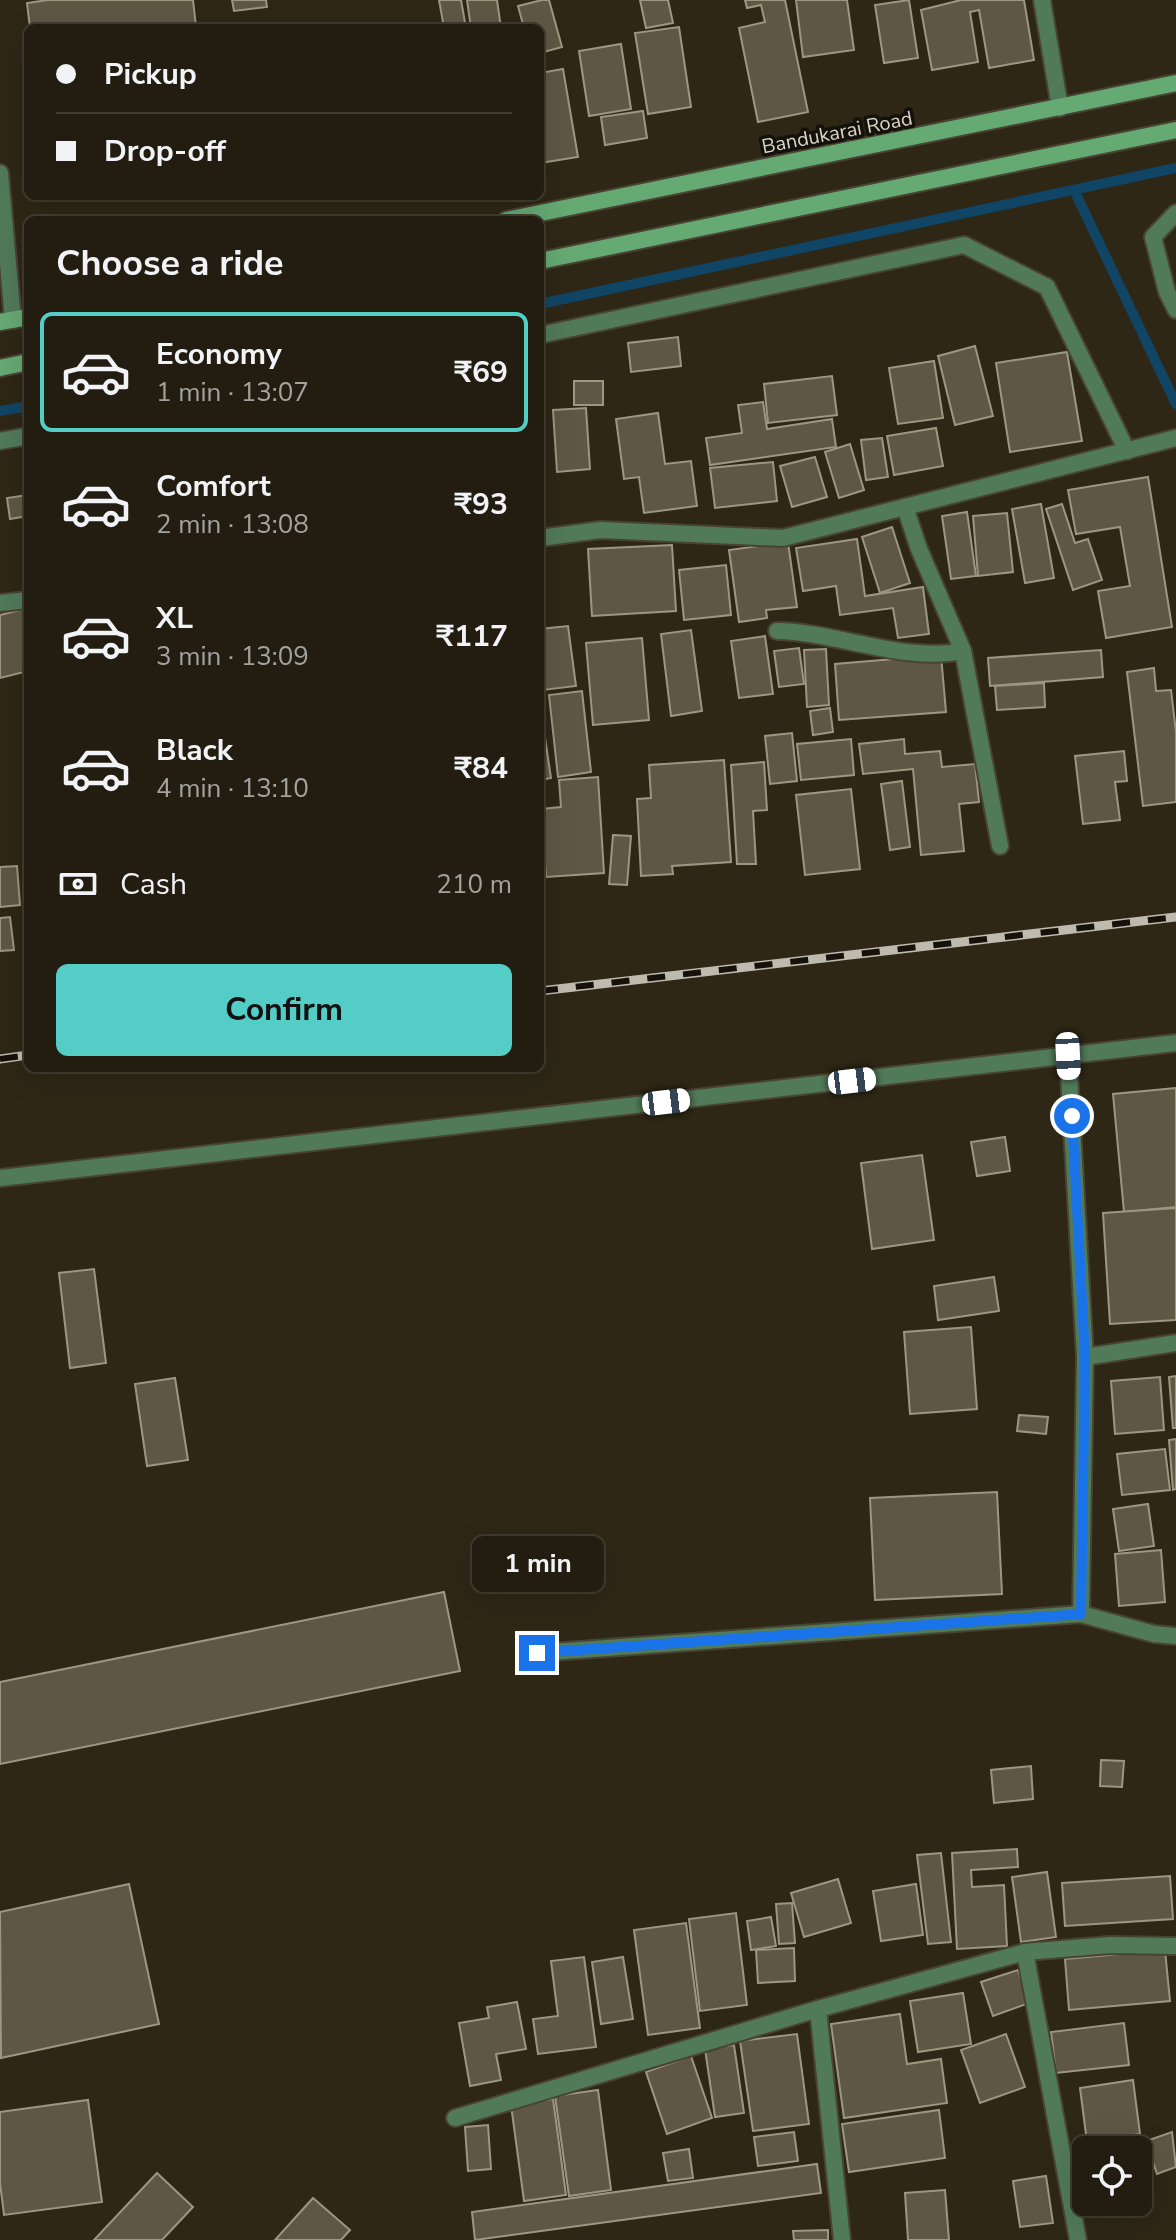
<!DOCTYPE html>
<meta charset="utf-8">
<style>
body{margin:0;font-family:"Nunito Sans",sans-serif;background:#2a2619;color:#f1f3f6;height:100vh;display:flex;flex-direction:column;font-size:30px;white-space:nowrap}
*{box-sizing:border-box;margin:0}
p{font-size:26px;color:#a2a29f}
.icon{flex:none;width:44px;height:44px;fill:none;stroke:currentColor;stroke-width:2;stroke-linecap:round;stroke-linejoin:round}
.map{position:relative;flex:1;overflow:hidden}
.panel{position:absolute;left:24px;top:216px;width:520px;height:856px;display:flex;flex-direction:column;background:#221d10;border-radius:12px;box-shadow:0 8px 32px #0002,0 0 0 2px #3f3b30}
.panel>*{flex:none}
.hud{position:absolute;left:24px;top:24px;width:520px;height:176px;border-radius:12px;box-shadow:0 8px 32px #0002,0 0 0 2px #3f3b30;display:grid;align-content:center;height:176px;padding:0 32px;background:#221d10}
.tools{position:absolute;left:1072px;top:2136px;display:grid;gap:16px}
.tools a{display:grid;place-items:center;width:80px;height:80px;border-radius:12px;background:#221d10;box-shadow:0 8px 32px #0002,0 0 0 2px #3f3b30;font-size:40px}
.end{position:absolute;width:36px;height:36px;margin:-18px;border:10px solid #1a73e8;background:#fff;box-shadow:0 0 0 4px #fff}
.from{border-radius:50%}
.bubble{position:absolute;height:56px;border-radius:12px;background:#221d10;box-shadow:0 8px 32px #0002,0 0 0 2px #3f3b30;font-size:26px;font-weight:700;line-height:56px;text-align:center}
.car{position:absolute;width:24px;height:48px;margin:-24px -12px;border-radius:10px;box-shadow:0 0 6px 2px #0007;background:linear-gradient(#fff 24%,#345 0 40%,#fff 0 76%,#345 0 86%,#fff 0)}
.hud b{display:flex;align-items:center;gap:28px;height:76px;font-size:30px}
.hud b+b{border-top:2px solid #3f3b30}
.hud i{width:20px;height:20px;background:#f1f3f6}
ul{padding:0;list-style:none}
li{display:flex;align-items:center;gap:24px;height:120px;margin:0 16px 12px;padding:0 16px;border:4px solid transparent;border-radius:12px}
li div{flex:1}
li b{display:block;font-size:30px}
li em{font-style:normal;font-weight:700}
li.current{border-color:#54cdc6}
li>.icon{width:72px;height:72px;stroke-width:1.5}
h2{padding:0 32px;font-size:36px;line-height:96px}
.pay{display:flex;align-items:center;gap:20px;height:88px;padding:0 32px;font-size:30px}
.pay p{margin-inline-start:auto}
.button{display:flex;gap:16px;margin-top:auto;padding:16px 32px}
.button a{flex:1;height:92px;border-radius:12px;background:#54cdc6;color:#111;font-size:32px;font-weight:700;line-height:92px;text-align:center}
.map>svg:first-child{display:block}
</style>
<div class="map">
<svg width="1176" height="2240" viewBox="0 0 1176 2240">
<rect width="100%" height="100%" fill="#2e2716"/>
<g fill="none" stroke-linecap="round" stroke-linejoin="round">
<g stroke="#114565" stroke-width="10">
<path d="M 1074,190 L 1176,404"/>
<path d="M 540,304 L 1176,168"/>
<path d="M 0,411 L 28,406"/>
</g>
</g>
<g fill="#5e5744" stroke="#9d9681" stroke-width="2">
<path d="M 48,0 L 193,0 L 196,27 L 30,28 L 27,3 Z"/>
<path d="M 232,0 L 266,0 L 267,7 L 234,11 Z"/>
<path d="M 439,0 L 461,0 L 466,28 L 444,28 Z"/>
<path d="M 467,0 L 497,0 L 501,28 L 471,28 Z"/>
<path d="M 542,0 L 549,0 L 562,47 L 540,53 L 540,28 L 524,28 L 518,6 Z"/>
<path d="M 640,0 L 668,0 L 673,23 L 646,28 Z"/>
<path d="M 745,0 L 785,0 L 808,112 L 758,122 L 739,28 L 765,22 L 761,5 L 747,8 Z"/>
<path d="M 796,0 L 847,0 L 854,50 L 803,57 Z"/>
<path d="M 909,0 L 918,58 L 884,63 L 875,5 Z"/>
<path d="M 961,0 L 1024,0 L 1034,60 L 989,68 L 979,10 L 970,12 L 978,62 L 932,70 L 921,10 Z"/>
<path d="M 679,27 L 691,107 L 648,114 L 635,33 Z"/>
<path d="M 621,44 L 631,109 L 589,116 L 579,51 Z"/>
<path d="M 563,69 L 578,157 L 540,163 L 540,73 Z"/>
<path d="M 643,111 L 647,138 L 605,145 L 601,117 Z"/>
<path d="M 678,337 L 681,366 L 631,372 L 628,343 Z"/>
<path d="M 975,346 L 993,416 L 955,425 L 938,356 Z"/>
<path d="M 1067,352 L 1082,441 L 1010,452 L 996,363 Z"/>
<path d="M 934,361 L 943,418 L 898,424 L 889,368 Z"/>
<path d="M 832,376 L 837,415 L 768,423 L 764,384 Z"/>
<rect x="574" y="381" width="29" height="24"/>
<path d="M 763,402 L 767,429 L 832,419 L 836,447 L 710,465 L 706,438 L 742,433 L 738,405 Z"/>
<path d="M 586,408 L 590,469 L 557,472 L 553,410 Z"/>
<path d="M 658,413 L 665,464 L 691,461 L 697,506 L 644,513 L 639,477 L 624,479 L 616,419 Z"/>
<path d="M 936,428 L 943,466 L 894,475 L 887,436 Z"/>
<path d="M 882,438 L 888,477 L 866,480 L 861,440 Z"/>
<path d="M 850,444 L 864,490 L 839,498 L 825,452 Z"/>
<path d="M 815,457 L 827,497 L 792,507 L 780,466 Z"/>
<path d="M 773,462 L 777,501 L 715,508 L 710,468 Z"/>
<path d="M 1148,477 L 1172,627 L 1106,638 L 1098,591 L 1130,586 L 1120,527 L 1076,534 L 1068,490 Z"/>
<path d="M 28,495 L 28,516 L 10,519 L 7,498 Z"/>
<path d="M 1041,504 L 1054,578 L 1025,583 L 1012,509 Z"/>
<path d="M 1062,504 L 1075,543 L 1088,539 L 1102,580 L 1073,590 L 1046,509 Z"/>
<path d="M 967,512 L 976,576 L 951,579 L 942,516 Z"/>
<path d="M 1007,513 L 1013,572 L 978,576 L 973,516 Z"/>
<path d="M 892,527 L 910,583 L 880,593 L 862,537 Z"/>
<path d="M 857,539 L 865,596 L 923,587 L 929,634 L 898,638 L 893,608 L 840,615 L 836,586 L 803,591 L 796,548 Z"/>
<path d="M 788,542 L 797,607 L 766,610 L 767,618 L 739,622 L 729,550 Z"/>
<path d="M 672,545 L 676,611 L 592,616 L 588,549 Z"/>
<path d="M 726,565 L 731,615 L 684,620 L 679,570 Z"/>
<path d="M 28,608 L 28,671 L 0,678 L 0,615 Z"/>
<path d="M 568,626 L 576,686 L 543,690 L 540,629 Z"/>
<path d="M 691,630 L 702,711 L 671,716 L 661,634 Z"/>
<path d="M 765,636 L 773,694 L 739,698 L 731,641 Z"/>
<path d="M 642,638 L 649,720 L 593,725 L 586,643 Z"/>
<path d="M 799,648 L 804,684 L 779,687 L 774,651 Z"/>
<path d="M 826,649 L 829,705 L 807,707 L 804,650 Z"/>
<path d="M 1101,650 L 1103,677 L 990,686 L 988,658 Z"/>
<path d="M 941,655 L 946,712 L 839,720 L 835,664 Z"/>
<path d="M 1154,668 L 1156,691 L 1171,690 L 1176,732 L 1176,802 L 1143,806 L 1127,672 Z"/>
<path d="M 1044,683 L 1045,707 L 997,710 L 995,686 Z"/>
<path d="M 582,691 L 591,772 L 558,777 L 549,695 Z"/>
<path d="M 540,704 L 551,778 L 540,780 Z"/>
<path d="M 830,708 L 833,732 L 813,735 L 810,711 Z"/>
<path d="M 792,733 L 797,781 L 770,784 L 765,736 Z"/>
<path d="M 851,739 L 854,775 L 801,780 L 797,744 Z"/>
<path d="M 904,739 L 905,754 L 940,751 L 942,767 L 975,764 L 979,802 L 959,804 L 964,851 L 921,855 L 913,769 L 863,774 L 859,744 Z"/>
<path d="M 1124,751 L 1127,781 L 1115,782 L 1120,820 L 1083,824 L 1075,756 Z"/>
<path d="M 724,760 L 731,862 L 672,866 L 673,874 L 641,876 L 637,799 L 651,798 L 649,765 Z"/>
<path d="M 764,762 L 767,810 L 753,811 L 756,864 L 737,864 L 731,765 Z"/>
<path d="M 598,777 L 604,873 L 546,877 L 541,809 L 561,807 L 559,780 Z"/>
<path d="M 902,781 L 910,847 L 890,850 L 881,784 Z"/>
<path d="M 851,789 L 860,869 L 805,875 L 796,795 Z"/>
<path d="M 613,835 L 631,836 L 627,885 L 609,884 Z"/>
<path d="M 17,866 L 20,905 L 0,907 L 0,867 Z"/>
<path d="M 10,917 L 14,950 L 0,951 L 0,918 Z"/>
<path d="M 1176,1088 L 1176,1207 L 1124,1212 L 1113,1094 Z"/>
<path d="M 1005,1137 L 1010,1171 L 977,1176 L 971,1142 Z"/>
<path d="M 922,1155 L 934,1240 L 872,1249 L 861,1163 Z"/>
<path d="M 1176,1208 L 1176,1320 L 1110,1324 L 1103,1213 Z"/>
<path d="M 94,1269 L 106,1363 L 70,1368 L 59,1273 Z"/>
<path d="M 994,1277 L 999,1311 L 938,1320 L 934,1286 Z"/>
<path d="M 971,1327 L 977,1409 L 910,1414 L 904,1332 Z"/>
<path d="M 1176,1376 L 1176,1428 L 1173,1428 L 1169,1377 Z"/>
<path d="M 1160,1377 L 1164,1430 L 1115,1434 L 1111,1381 Z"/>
<path d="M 175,1378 L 188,1460 L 147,1466 L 135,1384 Z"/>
<path d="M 1019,1415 L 1048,1417 L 1046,1434 L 1017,1431 Z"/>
<path d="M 1176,1439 L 1176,1489 L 1173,1490 L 1169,1440 Z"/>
<path d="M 1165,1449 L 1170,1490 L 1122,1495 L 1117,1454 Z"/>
<path d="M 997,1492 L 1002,1594 L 875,1600 L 870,1498 Z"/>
<path d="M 1148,1504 L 1154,1546 L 1119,1551 L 1113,1509 Z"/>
<path d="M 1161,1550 L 1165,1602 L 1119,1606 L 1115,1554 Z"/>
<path d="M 444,1592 L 460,1671 L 0,1764 L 0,1682 Z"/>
<path d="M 1101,1760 L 1124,1761 L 1122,1787 L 1100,1786 Z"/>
<path d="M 1031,1766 L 1033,1799 L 994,1803 L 991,1770 Z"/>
<path d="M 1017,1849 L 1018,1867 L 971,1870 L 972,1887 L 1004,1885 L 1007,1946 L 957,1949 L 952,1853 Z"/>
<path d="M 941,1853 L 951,1942 L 928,1944 L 917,1855 Z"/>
<path d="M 1047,1872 L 1056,1937 L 1021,1942 L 1012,1877 Z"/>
<path d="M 1170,1876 L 1173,1919 L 1065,1926 L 1062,1883 Z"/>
<path d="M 838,1879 L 851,1923 L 804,1937 L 791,1893 Z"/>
<path d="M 129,1884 L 159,2024 L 1,2058 L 0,1912 Z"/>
<path d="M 916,1884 L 923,1935 L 881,1941 L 873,1891 Z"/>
<path d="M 792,1903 L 795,1943 L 779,1944 L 776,1904 Z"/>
<path d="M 736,1913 L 747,2005 L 700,2011 L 689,1919 Z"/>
<path d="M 771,1917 L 776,1946 L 751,1950 L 747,1921 Z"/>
<path d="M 686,1923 L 700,2028 L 648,2035 L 634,1930 Z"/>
<path d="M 794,1948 L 795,1981 L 758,1983 L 756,1950 Z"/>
<path d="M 1165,1950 L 1170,2001 L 1069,2010 L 1065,1959 Z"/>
<path d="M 584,1957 L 596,2047 L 538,2054 L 533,2019 L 558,2016 L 551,1961 Z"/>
<path d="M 623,1957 L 633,2019 L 601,2024 L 592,1962 Z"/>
<path d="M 1018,1970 L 1029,2003 L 993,2016 L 981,1982 Z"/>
<path d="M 963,1993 L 971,2044 L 918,2052 L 910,2001 Z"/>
<path d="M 517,2002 L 526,2049 L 496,2054 L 501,2080 L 470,2086 L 459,2023 L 489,2018 L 487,2007 Z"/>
<path d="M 900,2014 L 907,2064 L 941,2059 L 947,2103 L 844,2118 L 831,2024 Z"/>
<path d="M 1124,2023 L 1129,2065 L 1056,2073 L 1051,2032 Z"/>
<path d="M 797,2034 L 809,2124 L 753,2131 L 740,2041 Z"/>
<path d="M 1006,2034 L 1025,2087 L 980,2103 L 961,2050 Z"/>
<path d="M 734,2045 L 744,2113 L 715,2117 L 705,2049 Z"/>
<path d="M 691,2056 L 712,2118 L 667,2134 L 646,2072 Z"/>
<path d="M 1133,2080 L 1140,2134 L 1087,2142 L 1080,2088 Z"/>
<path d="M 598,2090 L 611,2190 L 569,2196 L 555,2096 Z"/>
<path d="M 553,2099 L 566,2195 L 524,2201 L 511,2105 Z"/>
<path d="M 88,2100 L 102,2202 L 4,2215 L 0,2183 L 0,2112 Z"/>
<path d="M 939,2110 L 945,2158 L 849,2172 L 842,2124 Z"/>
<path d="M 488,2125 L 491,2169 L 468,2171 L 465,2127 Z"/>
<path d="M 794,2132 L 798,2161 L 758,2166 L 754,2137 Z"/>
<path d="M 1172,2132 L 1176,2167 L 1157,2174 L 1146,2141 Z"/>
<path d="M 689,2149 L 693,2178 L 668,2181 L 663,2153 Z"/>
<path d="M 817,2164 L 821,2193 L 475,2240 L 472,2212 Z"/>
<path d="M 157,2173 L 193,2207 L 162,2240 L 94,2240 Z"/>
<path d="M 1046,2176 L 1053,2223 L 1020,2227 L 1013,2181 Z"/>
<path d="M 945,2190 L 949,2240 L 908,2240 L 905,2193 Z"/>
<path d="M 313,2198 L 350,2230 L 341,2240 L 275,2240 Z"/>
<path d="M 828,2230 L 828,2240 L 794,2240 L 793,2231 Z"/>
</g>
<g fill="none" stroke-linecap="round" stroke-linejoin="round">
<defs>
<g id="minor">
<path d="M 1042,0 L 1060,108"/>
<path d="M 0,173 L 13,320"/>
<path d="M 1176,213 L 1153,237 L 1167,292 L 1176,310"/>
<path d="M 540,335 L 964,245 L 1047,287 L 1127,451"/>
<path d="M 0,441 L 28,436"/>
<path d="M 905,507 L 919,549 L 963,651 L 1000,846"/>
<path d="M 540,538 L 600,530 L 783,538 L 1176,438"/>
<path d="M 0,603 L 28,600"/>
<path d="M 777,631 C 838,632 902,663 963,651"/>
<path d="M 1068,1056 L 1085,1357 L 1081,1614"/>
<path d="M 1085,1357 L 1176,1343"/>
<path d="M 537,1653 L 1081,1614 L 1154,1634 L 1176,1636"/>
<path d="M 1025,1952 L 1110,1945 L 1176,1946"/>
<path d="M 818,2009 L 842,2240"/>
<path d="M 455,2118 L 818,2009 L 1025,1952 L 1078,2240"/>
</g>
<path id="tertiary" d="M 0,1178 L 1176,1043"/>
<g id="secondary">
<path d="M 506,220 L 1176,83"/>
<path d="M 540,261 L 1176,130"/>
<path d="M 0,322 L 28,317"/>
<path d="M 0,368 L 28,362"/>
</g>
</defs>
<use href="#minor" stroke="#494333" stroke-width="20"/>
<use href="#tertiary" stroke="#494333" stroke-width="20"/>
<use href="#secondary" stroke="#494333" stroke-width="20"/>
<use href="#minor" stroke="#517a59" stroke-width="16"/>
<use href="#tertiary" stroke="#517a59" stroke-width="16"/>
<use href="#secondary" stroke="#65a973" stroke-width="16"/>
<defs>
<g id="rail">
<path d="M 540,991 L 1176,917"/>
<path d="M 0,1059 L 28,1055"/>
</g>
</defs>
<use href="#rail" stroke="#bebaae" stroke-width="9"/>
<use href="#rail" stroke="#131109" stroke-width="6" stroke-dasharray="18" stroke-linecap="butt"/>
</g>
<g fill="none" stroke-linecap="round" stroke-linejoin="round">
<path stroke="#1a73e8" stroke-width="10" d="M 537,1653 L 1081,1614 L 1085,1357 L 1072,1116"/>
</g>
<g text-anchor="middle" stroke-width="7" stroke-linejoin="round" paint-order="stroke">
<g font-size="20" fill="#d9d5ca" stroke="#131109">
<text transform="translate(837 132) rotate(-11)" y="7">Bandukarai Road</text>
</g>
</g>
</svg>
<div class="tools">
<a><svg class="icon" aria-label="locate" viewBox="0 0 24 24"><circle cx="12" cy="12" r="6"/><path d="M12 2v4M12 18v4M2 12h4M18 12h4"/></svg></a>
</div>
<i class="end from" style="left:1072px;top:1116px"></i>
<i class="end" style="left:537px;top:1653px"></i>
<div class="bubble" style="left:472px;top:1536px;width:132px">1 min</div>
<i class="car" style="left:1068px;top:1056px;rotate:177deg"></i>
<i class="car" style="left:852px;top:1081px;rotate:83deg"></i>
<i class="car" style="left:666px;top:1102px;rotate:83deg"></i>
<div class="hud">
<b><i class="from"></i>Pickup</b>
<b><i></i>Drop-off</b>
</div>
<section class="panel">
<h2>Choose a ride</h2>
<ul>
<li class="current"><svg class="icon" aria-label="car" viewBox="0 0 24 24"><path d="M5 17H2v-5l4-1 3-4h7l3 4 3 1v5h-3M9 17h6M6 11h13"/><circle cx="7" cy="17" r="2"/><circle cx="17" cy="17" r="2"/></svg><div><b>Economy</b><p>1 min · 13:07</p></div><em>₹69</em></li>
<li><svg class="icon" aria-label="car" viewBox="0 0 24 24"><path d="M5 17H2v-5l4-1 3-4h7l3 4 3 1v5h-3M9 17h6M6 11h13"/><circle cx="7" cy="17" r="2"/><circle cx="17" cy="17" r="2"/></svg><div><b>Comfort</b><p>2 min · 13:08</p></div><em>₹93</em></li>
<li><svg class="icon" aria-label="car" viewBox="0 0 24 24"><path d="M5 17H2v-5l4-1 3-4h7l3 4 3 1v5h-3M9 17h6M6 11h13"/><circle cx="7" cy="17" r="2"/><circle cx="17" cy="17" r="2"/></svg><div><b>XL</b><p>3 min · 13:09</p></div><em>₹117</em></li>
<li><svg class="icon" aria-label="car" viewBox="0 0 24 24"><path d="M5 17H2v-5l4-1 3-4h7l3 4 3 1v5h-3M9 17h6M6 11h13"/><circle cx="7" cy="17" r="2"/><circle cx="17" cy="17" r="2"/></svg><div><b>Black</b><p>4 min · 13:10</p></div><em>₹84</em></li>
</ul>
<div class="pay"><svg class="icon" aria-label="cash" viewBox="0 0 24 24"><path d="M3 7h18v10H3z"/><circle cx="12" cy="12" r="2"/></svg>Cash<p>210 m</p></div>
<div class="button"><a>Confirm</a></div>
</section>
</div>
